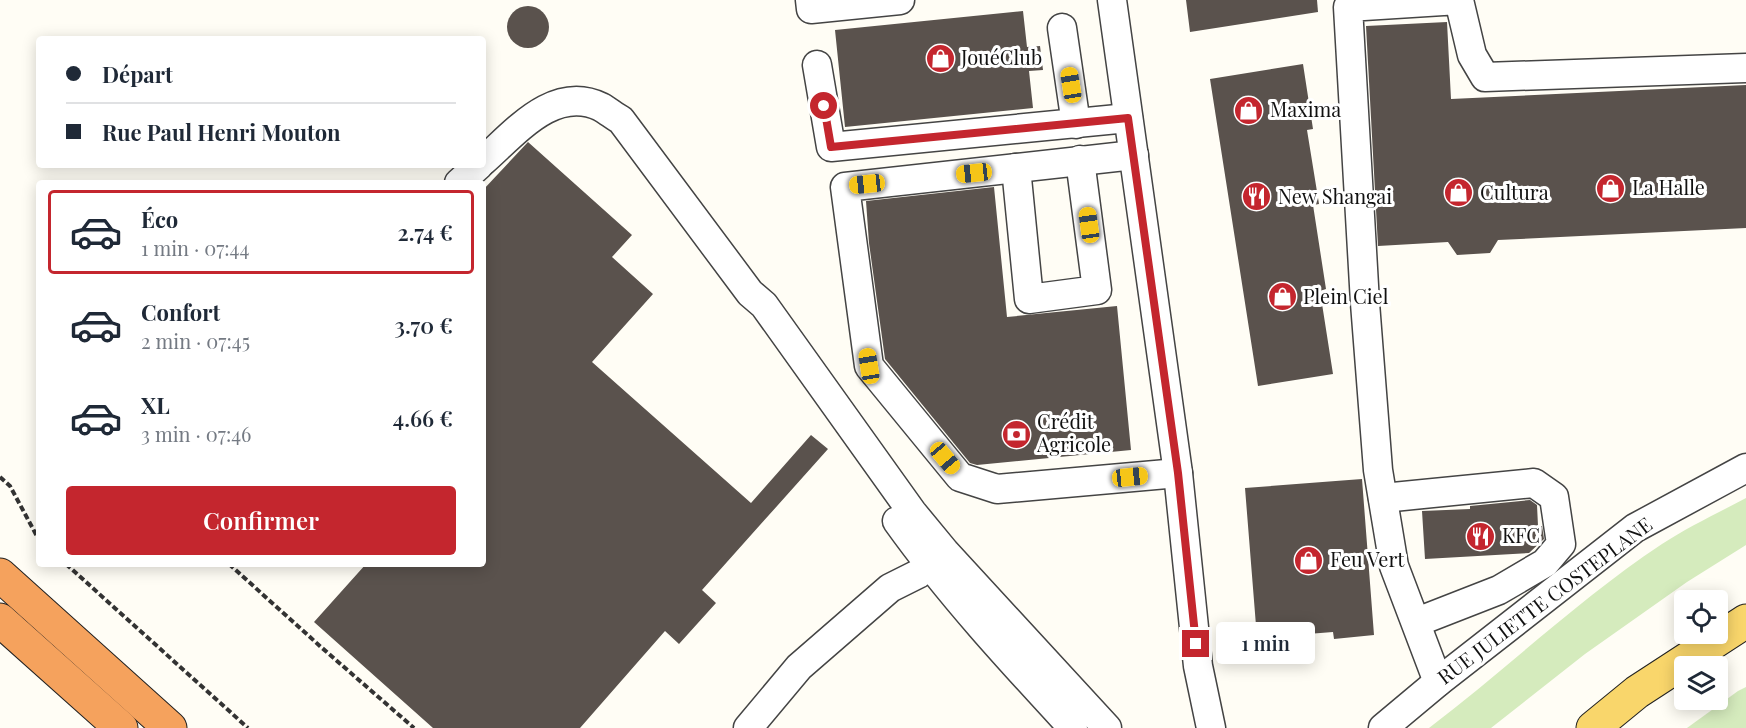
<!DOCTYPE html>
<html lang="fr">
<meta charset="utf-8">
<style>
body{margin:0;font-family:"Playfair Display",serif;background:#f2f2f3;color:#1f2937;height:100vh;display:flex;flex-direction:column;font-size:22px;white-space:nowrap}
*{box-sizing:border-box;margin:0}
p{font-size:20px;color:#747a83}
.icon{flex:none;width:33px;height:33px;fill:none;stroke:currentColor;stroke-width:2;stroke-linecap:round;stroke-linejoin:round}
.map{position:relative;flex:1;overflow:hidden}
.details{position:absolute;left:36px;top:180px;width:450px;height:387px;display:flex;flex-direction:column;background:#fff;border-radius:6px;box-shadow:0 3px 15px #0003}
.details>*{flex:none}
.top-card{position:absolute;left:36px;top:36px;width:450px;height:132px;border-radius:6px;box-shadow:0 3px 15px #0003;display:grid;align-content:center;height:132px;padding:0 30px;background:#fff}
.tools{position:absolute;left:1674px;top:590px;display:grid;gap:12px}
.tools a{display:grid;place-items:center;width:54px;height:54px;border-radius:6px;background:#fff;box-shadow:0 3px 15px #0003;font-size:30px}
.end{position:absolute;width:27px;height:27px;margin:-14px;border:8px solid #c4262e;background:#fff;box-shadow:0 0 0 3px #fff}
.from{border-radius:50%}
.bubble{position:absolute;height:42px;border-radius:6px;background:#fff;box-shadow:0 3px 15px #0003;font-size:20px;font-weight:600;line-height:42px;text-align:center}
.car{position:absolute;width:18px;height:36px;margin:-18px -9px;border-radius:8px;box-shadow:0 0 4px 2px #0007;background:linear-gradient(#f5c518 24%,#345 0 40%,#f5c518 0 76%,#345 0 86%,#f5c518 0)}
.top-card b{display:flex;align-items:center;gap:21px;height:57px;font-size:22px}
.top-card b+b{border-top:2px solid #e0e1e3}
.top-card i{width:15px;height:15px;background:#1f2937}
ul{padding:10px 0 0;list-style:none}
li{display:flex;align-items:center;gap:18px;height:84px;margin:0 12px 9px;padding:0 18px;border:3px solid transparent;border-radius:6px}
li div{flex:1}
li b{display:block;font-size:22px}
li em{font-style:normal;font-weight:600}
li.on{border-color:#c4262e}
li>.icon{width:54px;height:54px;stroke-width:1.5}
.button{display:flex;gap:12px;margin-top:auto;padding:12px 30px}
.button a{flex:1;height:69px;border-radius:6px;background:#c4262e;color:#fff;font-size:24px;font-weight:600;line-height:69px;text-align:center}
.map>svg:first-child{display:block}
</style>
<div class="map">
<svg width="1746" height="728" viewBox="0 0 1746 728">
<rect width="100%" height="100%" fill="#fffdf5"/>
<g fill="#d5ebbd">
<path d="M 1746,498 L 1746,545 L 1687,582 L 1585,654 L 1491,728 L 1429,728 C 1508,668 1579,599 1662,544 C 1688,527 1718,513 1746,498 Z"/>
<path d="M 1746,687 L 1746,728 L 1687,728 L 1738,691 Z"/>
</g>
<g fill="#5a524d">
<path d="M 1186,0 L 1317,0 L 1318,12 L 1190,32 Z"/>
<circle cx="528" cy="27" r="21"/>
<path d="M 1023,11 L 1027,47 L 1040,46 L 1043,70 L 1029,71 L 1033,108 L 845,127 L 835,30 Z"/>
<path d="M 1447,22 L 1451,99 L 1746,85 L 1746,228 L 1498,240 L 1490,253 L 1457,255 L 1448,242 L 1378,246 L 1366,26 Z"/>
<path d="M 1303,64 L 1313,129 L 1307,130 L 1319,204 L 1313,205 L 1326,289 L 1320,291 L 1333,374 L 1258,386 L 1210,79 Z"/>
<path d="M 528,142 L 632,235 L 612,257 L 653,294 L 592,362 L 751,503 L 811,435 L 828,449 L 702,590 L 716,603 L 679,644 L 665,631 L 580,728 L 433,728 L 314,622 L 366,564 L 483,564 L 483,190 Z"/>
<path d="M 994,187 L 1007,317 L 1117,306 L 1131,450 L 977,465 L 970,463 L 885,359 L 869,243 L 866,201 Z"/>
<path d="M 1362,479 L 1374,635 L 1334,639 L 1333,632 L 1257,638 L 1245,488 Z"/>
<path d="M 1530,500 L 1537,505 L 1538,526 L 1542,526 L 1544,539 L 1529,553 L 1425,559 L 1422,511 L 1470,509 L 1470,506 Z"/>
</g>
<g fill="none" stroke-linecap="round" stroke-linejoin="round">
<defs>
<g id="minor">
<path d="M 810,0 L 811,9 L 900,0"/>
<path d="M 1112,0 L 1178,473 L 1198,666 L 1211,728"/>
<path d="M 1062,28 L 1076,124"/>
<path d="M 817,65 L 831,147 L 1128,118"/>
<path d="M 1134,155 L 845,187 L 869,366 L 960,477 L 997,489 L 1178,473"/>
<path d="M 483,161 C 515,133 554,84 601,107 C 608,111 614,116 621,120 L 750,293 L 764,305 L 912,512 L 945,552 L 1107,728"/>
<path d="M 1016,168 L 1029,299 L 1097,290 L 1080,160"/>
<path d="M 459,183 L 479,165"/>
<path d="M 1383,498 L 1534,483 L 1554,497 L 1561,544 L 1545,563 L 1499,590 L 1417,622"/>
<path d="M 897,521 C 950,595 1012,662 1073,728"/>
<path d="M 1438,682 L 1394,566 L 1378,470 L 1365,303 L 1348,7 L 1459,0 L 1472,55 L 1485,77 L 1746,68"/>
<path d="M 748,728 L 799,667 L 890,588 L 918,574 L 944,553"/>
<path d="M 1383,728 L 1438,682 L 1635,528 L 1746,468"/>
</g>
<path id="major" d="M 1593,728 L 1637,692 L 1746,621"/>
<g id="highway">
<path d="M 0,575 L 170,728"/>
<path d="M 0,620 L 121,728"/>
</g>
</defs>
<use href="#minor" stroke="#444" stroke-width="31"/>
<use href="#major" stroke="#222" stroke-width="35"/>
<use href="#highway" stroke="#222" stroke-width="35"/>
<g stroke="#333" stroke-width="4" stroke-dasharray="6 3" stroke-linecap="butt">
<path d="M 0,477 L 10,486 L 39,540"/>
<path d="M 66,564 L 248,728"/>
<path d="M 229,564 L 321,647 L 414,728"/>
</g>
<use href="#minor" stroke="#fff" stroke-width="28"/>
<use href="#major" stroke="#f9d66b" stroke-width="33"/>
<use href="#highway" stroke="#f5a25d" stroke-width="33"/>
</g>
<g fill="none" stroke-linecap="round" stroke-linejoin="round">
<path stroke="#c4262e" stroke-width="8" d="M 824,106 L 831,147 L 1128,118 L 1178,473 L 1196,644"/>
</g>
<defs>
<symbol id="shop-disc" viewBox="-11 -11 22 22"><circle r="9.5" fill="#c4262e" stroke="#fff"/><path d="M-5-2.5h2.3a2.7 3.5 0 0 1 5.4 0H5L5.5 6h-11ZM-1.5-2.5h3a1.5 2.3 0 0 0-3 0Z" fill="#fff"/></symbol>
<symbol id="restaurant-disc" viewBox="-11 -11 22 22"><circle r="9.5" fill="#c4262e" stroke="#fff"/><path d="M-5-6h1v4h1v-4h1v4h1v-4h1v5L-1.5 .5V6h-2V.5L-5-1ZM5-6V6H3V1.5H1.5Q1.5-4 5-6Z" fill="#fff"/></symbol>
<symbol id="bank-disc" viewBox="-11 -11 22 22"><circle r="9.5" fill="#c4262e" stroke="#fff"/><path d="M-6-4H6V4H-6ZM0-2.3a2.3 2.3 0 1 0 0 4.6a2.3 2.3 0 1 0 0-4.6Z" fill="#fff"/></symbol>
</defs>
<g fill-rule="evenodd">
<use href="#shop-disc" x="924" y="42" width="33" height="33"/>
<use href="#shop-disc" x="1232" y="94" width="33" height="33"/>
<use href="#shop-disc" x="1594" y="172" width="33" height="33"/>
<use href="#shop-disc" x="1442" y="176" width="33" height="33"/>
<use href="#restaurant-disc" x="1240" y="180" width="33" height="33"/>
<use href="#shop-disc" x="1266" y="280" width="33" height="33"/>
<use href="#bank-disc" x="1000" y="418" width="33" height="33"/>
<use href="#restaurant-disc" x="1464" y="520" width="33" height="33"/>
<use href="#shop-disc" x="1292" y="544" width="33" height="33"/>
</g>
<g text-anchor="middle" stroke-width="6" stroke-linejoin="round" paint-order="stroke">
<g font-size="20" fill="#111" stroke="#fff" text-anchor="start">
<text x="961" y="65">JouéClub</text>
<text x="1270" y="117">Maxima</text>
<text x="1632" y="195">La Halle</text>
<text x="1480" y="200">Cultura</text>
<text x="1278" y="204">New Shangai</text>
<text x="1303" y="304">Plein Ciel</text>
<text x="1037" y="429">Crédit<tspan x="1037" dy="23">Agricole</tspan></text>
<text x="1502" y="543">KFC</text>
<text x="1330" y="567">Feu Vert</text>
</g>
<g font-size="20" fill="#111" stroke="#fff">
<text transform="translate(1545 601) rotate(-37)" y="7">RUE JULIETTE COSTEPLANE</text>
</g>
</g>
</svg>
<div class="tools">
<a><svg class="icon" aria-label="locate" viewBox="0 0 24 24"><circle cx="12" cy="12" r="6"/><path d="M12 2v4M12 18v4M2 12h4M18 12h4"/></svg></a>
<a><svg class="icon" aria-label="layers" viewBox="0 0 24 24"><path d="M12 4l9 5-9 5-9-5zM3 14l9 5 9-5"/></svg></a>
</div>
<i class="end from" style="left:824px;top:106px"></i>
<i class="end" style="left:1196px;top:644px"></i>
<div class="bubble" style="left:1216px;top:622px;width:99px">1 min</div>
<i class="car" style="left:1071px;top:85px;rotate:351deg"></i>
<i class="car" style="left:974px;top:173px;rotate:264deg"></i>
<i class="car" style="left:867px;top:184px;rotate:264deg"></i>
<i class="car" style="left:1089px;top:225px;rotate:352deg"></i>
<i class="car" style="left:869px;top:366px;rotate:351deg"></i>
<i class="car" style="left:945px;top:458px;rotate:140deg"></i>
<i class="car" style="left:1130px;top:477px;rotate:84deg"></i>
<div class="top-card">
<b><i class="from"></i>Départ</b>
<b><i></i>Rue Paul Henri Mouton</b>
</div>
<section class="details">
<ul>
<li class="on"><svg class="icon" aria-label="car" viewBox="0 0 24 24"><path d="M5 17H2v-5l4-1 3-4h7l3 4 3 1v5h-3M9 17h6M6 11h13"/><circle cx="7" cy="17" r="2"/><circle cx="17" cy="17" r="2"/></svg><div><b>Éco</b><p>1 min · 07:44</p></div><em>2.74 €</em></li>
<li><svg class="icon" aria-label="car" viewBox="0 0 24 24"><path d="M5 17H2v-5l4-1 3-4h7l3 4 3 1v5h-3M9 17h6M6 11h13"/><circle cx="7" cy="17" r="2"/><circle cx="17" cy="17" r="2"/></svg><div><b>Confort</b><p>2 min · 07:45</p></div><em>3.70 €</em></li>
<li><svg class="icon" aria-label="car" viewBox="0 0 24 24"><path d="M5 17H2v-5l4-1 3-4h7l3 4 3 1v5h-3M9 17h6M6 11h13"/><circle cx="7" cy="17" r="2"/><circle cx="17" cy="17" r="2"/></svg><div><b>XL</b><p>3 min · 07:46</p></div><em>4.66 €</em></li>
</ul>
<div class="button"><a>Confirmer</a></div>
</section>
</div>
